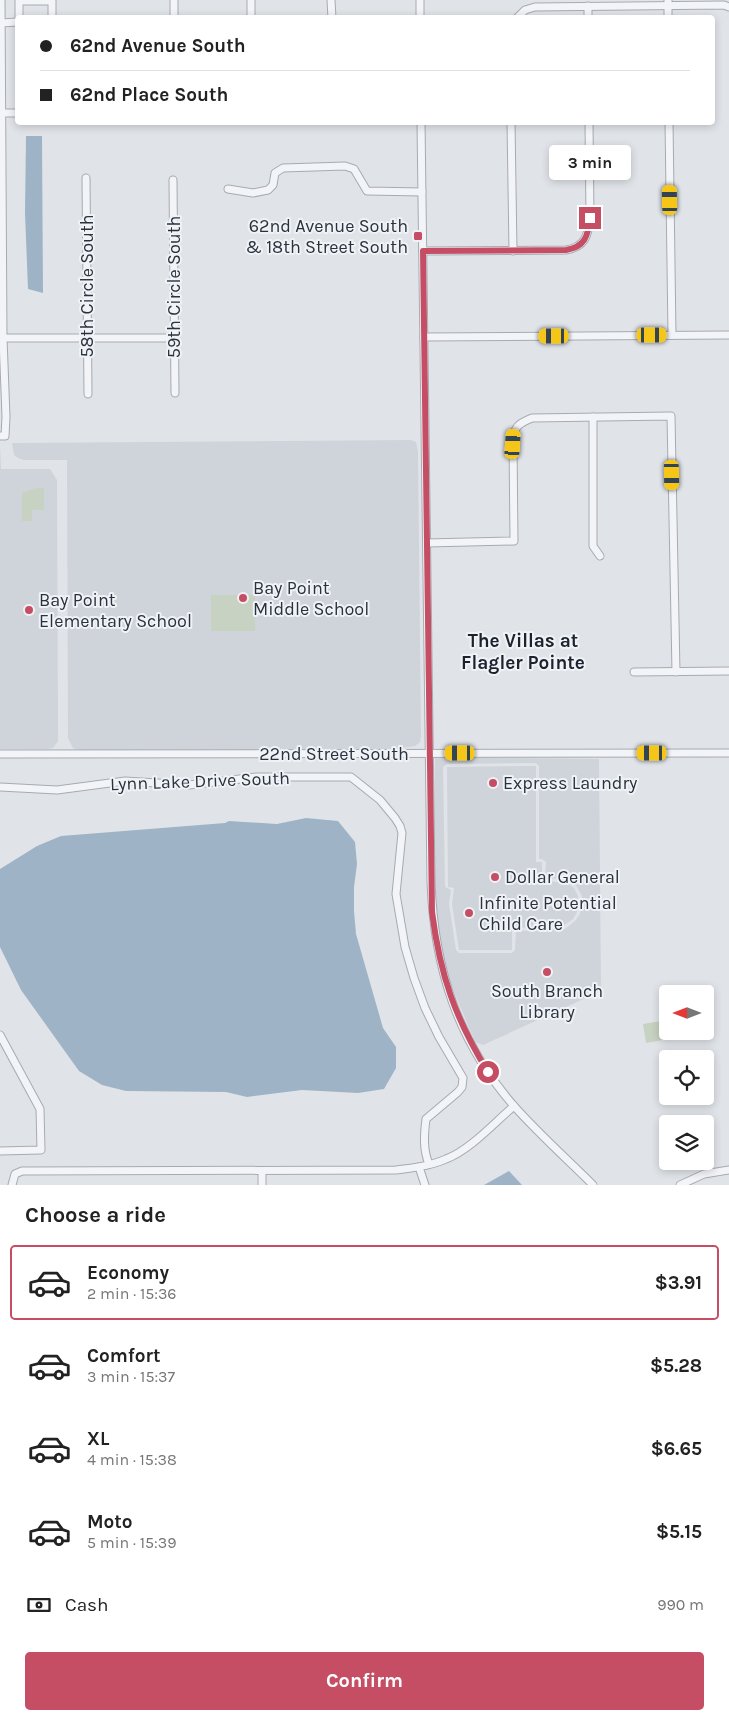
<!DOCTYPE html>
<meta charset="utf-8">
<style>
body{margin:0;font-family:Karla,sans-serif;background:#f2f2f2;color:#222;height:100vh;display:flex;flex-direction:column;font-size:19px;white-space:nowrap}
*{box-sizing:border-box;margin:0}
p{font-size:16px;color:#767676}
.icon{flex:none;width:28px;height:28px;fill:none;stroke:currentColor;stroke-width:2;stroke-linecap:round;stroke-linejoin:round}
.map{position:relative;height:1185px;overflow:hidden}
.side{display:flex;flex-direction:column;background:#fff;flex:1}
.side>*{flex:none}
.hud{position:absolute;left:15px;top:15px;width:700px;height:110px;border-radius:5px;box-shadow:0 2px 8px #0003;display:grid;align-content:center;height:110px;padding:0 25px;background:#fff}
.needle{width:32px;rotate:270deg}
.buttons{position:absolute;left:659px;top:985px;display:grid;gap:10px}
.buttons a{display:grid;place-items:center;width:55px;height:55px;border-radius:5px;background:#fff;box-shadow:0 2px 8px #0003;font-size:25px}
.end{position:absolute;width:22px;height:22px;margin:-11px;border:6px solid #c54e65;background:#fff;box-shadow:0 0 0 2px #fff}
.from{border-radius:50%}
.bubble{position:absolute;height:35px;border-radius:5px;background:#fff;box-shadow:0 2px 8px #0003;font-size:16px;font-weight:700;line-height:35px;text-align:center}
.car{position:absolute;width:15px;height:30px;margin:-15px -8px;border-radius:6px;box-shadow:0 0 4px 1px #0007;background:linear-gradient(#f5c518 24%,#345 0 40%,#f5c518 0 76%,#345 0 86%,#f5c518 0)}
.hud b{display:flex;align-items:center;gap:18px;height:48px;font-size:19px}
.hud b+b{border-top:1px solid #e0e0e0}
.hud i{width:12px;height:12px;background:#222}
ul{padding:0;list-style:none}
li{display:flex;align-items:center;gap:15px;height:75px;margin:0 10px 8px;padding:0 15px;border:2px solid transparent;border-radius:5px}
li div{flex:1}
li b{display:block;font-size:19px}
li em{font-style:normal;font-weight:700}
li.selected{border-color:#c54e65}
li>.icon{width:45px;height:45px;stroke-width:1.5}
h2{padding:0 25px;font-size:22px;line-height:60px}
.pay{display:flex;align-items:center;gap:12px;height:55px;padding:0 25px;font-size:19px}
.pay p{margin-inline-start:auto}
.primary-button{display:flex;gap:10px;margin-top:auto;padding:10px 25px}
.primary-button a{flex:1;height:58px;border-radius:5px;background:#c54e65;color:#fff;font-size:20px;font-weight:700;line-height:58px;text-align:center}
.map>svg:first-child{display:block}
</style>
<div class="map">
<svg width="729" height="1185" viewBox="0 0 729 1185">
<rect width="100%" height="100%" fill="#e0e4e8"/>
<g fill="#cfd3da" fill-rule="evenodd">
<path d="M 411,440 L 416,442 L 418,452 L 421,736 L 420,742 L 415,746 L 395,749 L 78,750 L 73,748 L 68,738 L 67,460 L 24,460 L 18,458 L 14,455 L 12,443 Z"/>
<path d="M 0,446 L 1,469 L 50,469 L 57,480 L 58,741 L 53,748 L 47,749 L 0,749 Z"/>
<path d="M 435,757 L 599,759 L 601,991 L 483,1045 L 475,1042 L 450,982 L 439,942 L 434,866 ZM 536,763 L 539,766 L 539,859 L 542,859 L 546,862 L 545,878 L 562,879 L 571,881 L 577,887 L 582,896 L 580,914 L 575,921 L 565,929 L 516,931 L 515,950 L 512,953 L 459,953 L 456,950 L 449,904 L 451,890 L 445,887 L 443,767 L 447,764 Z"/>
<path d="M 536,766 L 536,862 L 542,862 L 542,881 L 561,882 L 569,884 L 574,888 L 578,896 L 577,912 L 573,919 L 563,926 L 512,928 L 512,950 L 459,950 L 452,904 L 454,888 L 448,887 L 447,767 Z"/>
</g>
<g fill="#c7d2c2">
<path d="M 36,488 L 44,488 L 44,510 L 32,510 L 32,521 L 22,521 L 22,493 Z"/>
<rect x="211" y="595" width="44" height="36"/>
<path d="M 667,1020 L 668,1031 L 683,1031 L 684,1036 L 646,1043 L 643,1024 Z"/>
</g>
<g fill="#9eb3c6">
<path d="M 26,136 L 42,136 L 43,293 L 28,289 L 25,213 Z"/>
<path d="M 306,818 L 338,821 L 355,842 L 357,864 L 354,887 L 354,911 L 356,934 L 383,1028 L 396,1047 L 396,1068 L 384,1089 L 358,1093 L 302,1090 L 247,1097 L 226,1092 L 126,1091 L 102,1085 L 79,1071 L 21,990 L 0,947 L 0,869 L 37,846 L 61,836 L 225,823 L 229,821 L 277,824 Z"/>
<path d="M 509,1171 L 522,1185 L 484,1185 Z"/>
</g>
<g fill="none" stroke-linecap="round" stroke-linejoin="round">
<defs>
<g id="minor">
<path d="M 174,0 L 174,18"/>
<path d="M 251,0 L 251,18"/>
<path d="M 331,0 L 332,18"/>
<path d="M 420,0 L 420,18"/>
<path d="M 668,0 L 668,18"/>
<path d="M 588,6 L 588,18"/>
<path d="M 19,18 L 19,1 L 52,1 L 52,18"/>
<path d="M 517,18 L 525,10 L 535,7 L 724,5 L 729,7"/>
<path d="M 1,23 L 18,22"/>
<path d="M 1,113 L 18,113"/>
<path d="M 421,122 L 431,882 C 434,967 457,1041 514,1106 C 539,1134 567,1159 593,1185"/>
<path d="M 511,122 L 513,251"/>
<path d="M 669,122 L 672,335"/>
<path d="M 86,178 L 88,394"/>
<path d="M 173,180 L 175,393"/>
<path d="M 228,189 L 253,193 L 268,190 L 273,185 L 275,173 L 283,168 L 345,166 L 354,169 L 367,191 L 422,192"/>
<path d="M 423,251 L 566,250 C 585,247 588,236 590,218 L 589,122"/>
<path d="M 424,337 L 729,335"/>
<path d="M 3,338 L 174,338"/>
<path d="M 593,417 L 593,546 L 600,556"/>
<path d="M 0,436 L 5,436 L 6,417 L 3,338 L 1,0"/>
<path d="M 427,543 L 514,541 L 513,443 C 514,427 517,424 532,418 L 671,416 L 676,672"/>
<path d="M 634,672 L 729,671"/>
<path d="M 0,754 L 729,753"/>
<path d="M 0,787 L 57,790 L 125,781 L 189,785 L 257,777 L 351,777 L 380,800 L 395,818 L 400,826 L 402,833 L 396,894 L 405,947 L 414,978 L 425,1008 L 439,1037 L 463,1078 L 462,1087 L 458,1092 L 426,1119 C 424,1135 423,1150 429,1164"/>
<path d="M 0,1035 L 40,1109 L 41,1150 L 0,1151"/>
<path d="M 419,1167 L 425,1185"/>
<path d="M 262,1171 L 262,1185"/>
<path d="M 12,1185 L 15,1174 L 22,1171 L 396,1170 C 413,1168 430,1166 446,1159 C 470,1150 494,1123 514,1106"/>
<path d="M 680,1185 L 704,1174 L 729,1170"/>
</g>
</defs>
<use href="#minor" stroke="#a6abb2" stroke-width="9"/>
<use href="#minor" stroke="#f3f4f7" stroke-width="7"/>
</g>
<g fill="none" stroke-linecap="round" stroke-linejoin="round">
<path stroke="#c54e65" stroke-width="6" d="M 488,1072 C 455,1018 440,975 432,912 L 423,251 L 566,250 C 585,247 588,236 590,218"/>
</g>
<g fill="#c54e65" stroke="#f0f3f6" stroke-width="2">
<rect x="413" y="231" width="10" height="10" rx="2.5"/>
<circle cx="243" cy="598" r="5"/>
<circle cx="29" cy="610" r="5"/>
<circle cx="493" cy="783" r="5"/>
<circle cx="495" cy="877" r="5"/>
<circle cx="469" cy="913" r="5"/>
<circle cx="547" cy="972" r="5"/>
</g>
<g text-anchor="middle" stroke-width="4" stroke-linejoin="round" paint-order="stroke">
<g font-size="18" fill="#2a323f" stroke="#f0f3f6" text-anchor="start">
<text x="408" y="232" text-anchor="end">62nd Avenue South<tspan x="408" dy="21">&amp; 18th Street South</tspan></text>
<text x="253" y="594">Bay Point<tspan x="253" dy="21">Middle School</tspan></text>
<text x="39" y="606">Bay Point<tspan x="39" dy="21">Elementary School</tspan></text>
<text x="503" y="789">Express Laundry</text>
<text x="505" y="883">Dollar General</text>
<text x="479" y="909">Infinite Potential<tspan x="479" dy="21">Child Care</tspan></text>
<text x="547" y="997" text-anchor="middle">South Branch<tspan x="547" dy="21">Library</tspan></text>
</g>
<g font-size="18" fill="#2a323f" stroke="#f0f3f6">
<text transform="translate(87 286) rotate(-90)" y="6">58th Circle South</text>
<text transform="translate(174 287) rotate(-90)" y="6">59th Circle South</text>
<text x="334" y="760">22nd Street South</text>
<text transform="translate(200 781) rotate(-2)" y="6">Lynn Lake Drive South</text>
</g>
<g font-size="19" font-weight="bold" fill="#1c232f" stroke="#f0f3f6">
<text x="523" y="647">The Villas at<tspan x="523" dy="22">Flagler Pointe</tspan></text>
</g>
</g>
</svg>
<div class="buttons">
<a><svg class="needle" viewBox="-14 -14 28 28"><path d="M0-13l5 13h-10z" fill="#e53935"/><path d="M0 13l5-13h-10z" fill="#767676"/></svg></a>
<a><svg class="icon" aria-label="locate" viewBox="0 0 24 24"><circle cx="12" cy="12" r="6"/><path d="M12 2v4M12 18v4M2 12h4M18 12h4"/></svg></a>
<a><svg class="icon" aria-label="layers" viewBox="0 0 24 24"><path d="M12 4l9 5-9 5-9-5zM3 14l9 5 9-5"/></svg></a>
</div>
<i class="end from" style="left:488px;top:1072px"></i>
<i class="end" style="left:590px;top:218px"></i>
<div class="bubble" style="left:549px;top:145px;width:82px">3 min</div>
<i class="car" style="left:670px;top:200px;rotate:359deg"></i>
<i class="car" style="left:652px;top:335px;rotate:90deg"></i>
<i class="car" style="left:554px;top:336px;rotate:270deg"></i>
<i class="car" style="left:513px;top:444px;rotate:4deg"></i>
<i class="car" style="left:672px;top:475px;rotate:179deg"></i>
<i class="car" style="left:460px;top:753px;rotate:270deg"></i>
<i class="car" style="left:652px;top:753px;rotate:270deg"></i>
<div class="hud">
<b><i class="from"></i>62nd Avenue South</b>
<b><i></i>62nd Place South</b>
</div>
</div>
<section class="side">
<h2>Choose a ride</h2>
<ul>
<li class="selected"><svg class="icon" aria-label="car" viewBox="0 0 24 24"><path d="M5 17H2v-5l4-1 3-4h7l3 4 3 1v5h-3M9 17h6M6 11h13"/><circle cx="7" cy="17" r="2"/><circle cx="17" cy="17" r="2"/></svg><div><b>Economy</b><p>2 min · 15:36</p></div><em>$3.91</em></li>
<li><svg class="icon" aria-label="car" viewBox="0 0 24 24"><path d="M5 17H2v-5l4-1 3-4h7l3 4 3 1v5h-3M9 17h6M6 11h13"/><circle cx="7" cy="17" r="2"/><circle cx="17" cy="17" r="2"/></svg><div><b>Comfort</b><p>3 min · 15:37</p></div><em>$5.28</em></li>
<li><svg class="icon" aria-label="car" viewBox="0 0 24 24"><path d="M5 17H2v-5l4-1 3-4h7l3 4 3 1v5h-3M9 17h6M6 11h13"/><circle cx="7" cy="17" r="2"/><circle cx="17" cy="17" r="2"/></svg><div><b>XL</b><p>4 min · 15:38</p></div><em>$6.65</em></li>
<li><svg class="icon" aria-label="car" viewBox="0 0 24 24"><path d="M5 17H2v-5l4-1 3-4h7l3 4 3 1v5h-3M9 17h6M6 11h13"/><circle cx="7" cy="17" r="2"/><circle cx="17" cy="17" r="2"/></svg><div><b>Moto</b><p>5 min · 15:39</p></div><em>$5.15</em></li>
</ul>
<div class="pay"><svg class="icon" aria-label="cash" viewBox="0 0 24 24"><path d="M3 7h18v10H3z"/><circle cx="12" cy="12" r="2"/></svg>Cash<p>990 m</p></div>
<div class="primary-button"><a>Confirm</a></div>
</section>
